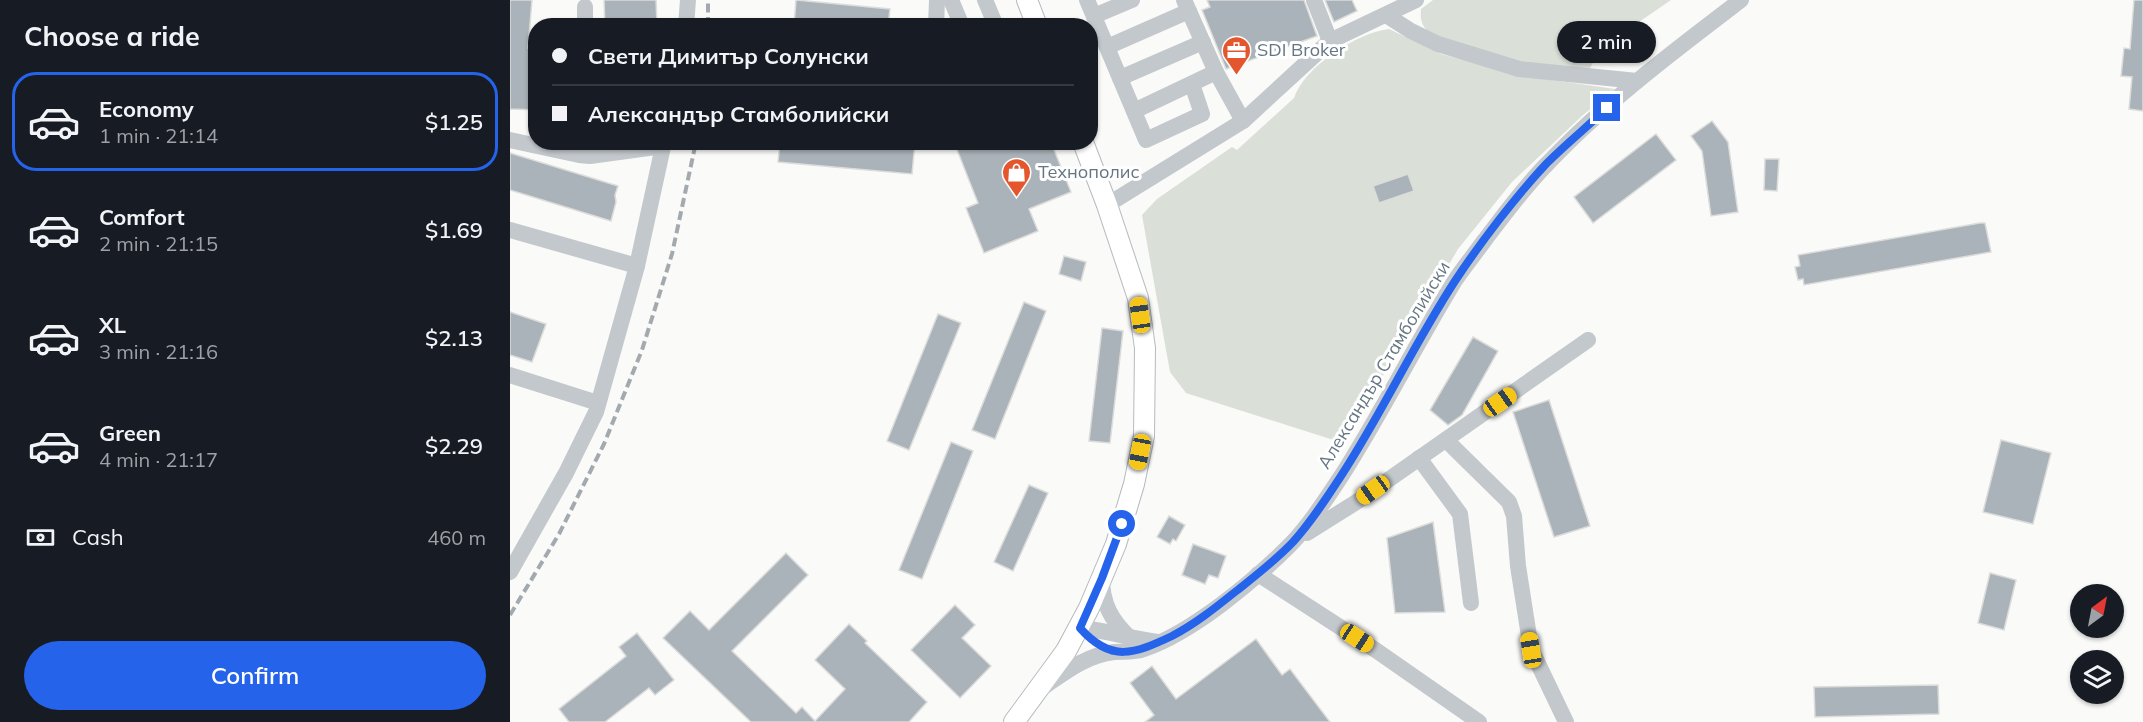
<!DOCTYPE html>
<meta charset="utf-8">
<style>
body{margin:0;font-family:Mulish,sans-serif;background:#20242c;color:#f1f3f6;height:100vh;display:flex;flex-direction:column;font-size:22px;white-space:nowrap}
*{box-sizing:border-box;margin:0}
p{font-size:20px;color:#9ea1a6}
.icon{flex:none;width:33px;height:33px;fill:none;stroke:currentColor;stroke-width:2;stroke-linecap:round;stroke-linejoin:round}
.map{position:relative;flex:1;overflow:hidden}
.sheet{display:flex;flex-direction:column;background:#171b24;width:510px}
.sheet>*{flex:none}
.guide{position:absolute;left:18px;top:18px;width:570px;height:132px;border-radius:24px;box-shadow:0 2px 4px #0004;display:grid;align-content:center;height:132px;padding:0 24px;background:#171b24}
.needle{width:39px;rotate:32deg}
.buttons{position:absolute;left:1560px;top:584px;display:grid;gap:12px}
.buttons a{display:grid;place-items:center;width:54px;height:54px;border-radius:50%;background:#171b24;box-shadow:0 2px 4px #0004;font-size:30px}
.end{position:absolute;width:27px;height:27px;margin:-14px;border:8px solid #2563eb;background:#fff;box-shadow:0 0 0 3px #fff}
.from{border-radius:50%}
.bubble{position:absolute;height:42px;border-radius:21px;background:#171b24;box-shadow:0 2px 4px #0004;font-size:20px;font-weight:600;line-height:42px;text-align:center}
.car{position:absolute;width:18px;height:36px;margin:-18px -9px;border-radius:8px;box-shadow:0 0 4px 2px #0007;background:linear-gradient(#f5c518 24%,#345 0 40%,#f5c518 0 76%,#345 0 86%,#f5c518 0)}
.guide b{display:flex;align-items:center;gap:21px;height:57px;font-size:22px}
.guide b+b{border-top:2px solid #363941}
.guide i{width:15px;height:15px;background:#f1f3f6}
ul{padding:0;list-style:none}
li{display:flex;align-items:center;gap:18px;height:99px;margin:0 12px 9px;padding:0 12px;border:3px solid transparent;border-radius:24px}
li div{flex:1}
li b{display:block;font-size:22px}
li em{font-style:normal;font-weight:600}
li.on{border-color:#2563eb}
li>.icon{width:54px;height:54px;stroke-width:1.5}
h2{padding:0 24px;font-size:27px;line-height:72px}
.pay{display:flex;align-items:center;gap:15px;height:66px;padding:0 24px;font-size:22px}
.pay p{margin-inline-start:auto}
.button{display:flex;gap:12px;margin-top:auto;padding:12px 24px}
.button a{flex:1;height:69px;border-radius:36px;background:#2563eb;color:#fff;font-size:24px;font-weight:600;line-height:69px;text-align:center}
main{display:flex;flex:1;min-height:0}
.map>svg:first-child{display:block}
</style>
<main>
<section class="sheet">
<h2>Choose a ride</h2>
<ul>
<li class="on"><svg class="icon" aria-label="car" viewBox="0 0 24 24"><path d="M5 17H2v-5l4-1 3-4h7l3 4 3 1v5h-3M9 17h6M6 11h13"/><circle cx="7" cy="17" r="2"/><circle cx="17" cy="17" r="2"/></svg><div><b>Economy</b><p>1 min · 21:14</p></div><em>$1.25</em></li>
<li><svg class="icon" aria-label="car" viewBox="0 0 24 24"><path d="M5 17H2v-5l4-1 3-4h7l3 4 3 1v5h-3M9 17h6M6 11h13"/><circle cx="7" cy="17" r="2"/><circle cx="17" cy="17" r="2"/></svg><div><b>Comfort</b><p>2 min · 21:15</p></div><em>$1.69</em></li>
<li><svg class="icon" aria-label="car" viewBox="0 0 24 24"><path d="M5 17H2v-5l4-1 3-4h7l3 4 3 1v5h-3M9 17h6M6 11h13"/><circle cx="7" cy="17" r="2"/><circle cx="17" cy="17" r="2"/></svg><div><b>XL</b><p>3 min · 21:16</p></div><em>$2.13</em></li>
<li><svg class="icon" aria-label="car" viewBox="0 0 24 24"><path d="M5 17H2v-5l4-1 3-4h7l3 4 3 1v5h-3M9 17h6M6 11h13"/><circle cx="7" cy="17" r="2"/><circle cx="17" cy="17" r="2"/></svg><div><b>Green</b><p>4 min · 21:17</p></div><em>$2.29</em></li>
</ul>
<div class="pay"><svg class="icon" aria-label="cash" viewBox="0 0 24 24"><path d="M3 7h18v10H3z"/><circle cx="12" cy="12" r="2"/></svg>Cash<p>460 m</p></div>
<div class="button"><a>Confirm</a></div>
</section>
<div class="map">
<svg width="1633" height="722" viewBox="0 0 1633 722">
<rect width="100%" height="100%" fill="#fafaf8"/>
<g fill="#dadfd7">
<path d="M 923,0 L 1161,0 L 1091,48 L 1079,70 L 1011,64 L 921,34 C 912,27 910,21 911,9 Z"/>
<path d="M 879,29 L 931,54 L 1007,75 L 1105,89 L 1073,115 L 1002,182 L 948,249 L 833,443 L 676,393 L 660,372 L 632,215 L 647,199 L 722,147 L 727,150 L 784,98 C 795,66 847,33 879,29 Z"/>
</g>
<g fill="#aab3b9" stroke="#dcdcda" stroke-width="1.5">
<path d="M 0,0 L 22,0 L 18,48 L 26,49 L 26,110 L 0,109 Z"/>
<path d="M 94,0 L 146,0 L 147,26 L 95,26 Z"/>
<path d="M 286,0 L 380,9 L 378,26 L 284,26 Z"/>
<path d="M 697,0 L 794,0 L 807,36 L 716,69 L 692,10 L 700,7 Z"/>
<path d="M 815,0 L 842,0 L 847,11 L 824,22 Z"/>
<path d="M 1624,0 L 1633,0 L 1633,111 L 1619,109 L 1622,77 L 1611,76 L 1614,48 L 1620,49 Z"/>
<path d="M 1202,121 L 1218,142 L 1228,212 L 1201,216 L 1192,151 L 1181,136 Z"/>
<path d="M 1146,134 L 1166,160 L 1083,223 L 1064,197 Z"/>
<path d="M 270,142 L 405,142 L 402,174 L 268,162 Z"/>
<path d="M 444,142 L 541,142 L 561,192 L 519,209 L 528,231 L 474,253 L 456,208 L 468,203 Z"/>
<path d="M 0,153 L 108,186 L 105,195 L 106,202 L 101,221 L 0,190 Z"/>
<path d="M 1255,159 L 1269,159 L 1267,191 L 1254,190 Z"/>
<path d="M 898,174 L 904,191 L 869,203 L 863,186 Z"/>
<path d="M 1470,223 L 1475,223 L 1481,252 L 1294,285 L 1293,279 L 1288,280 L 1285,267 L 1290,266 L 1288,255 Z"/>
<path d="M 554,256 L 576,262 L 571,281 L 549,274 Z"/>
<path d="M 514,302 L 536,311 L 485,439 L 462,430 Z"/>
<path d="M 0,312 L 36,324 L 22,362 L 0,355 Z"/>
<path d="M 428,314 L 451,323 L 399,450 L 377,441 Z"/>
<path d="M 592,328 L 613,331 L 600,443 L 579,441 Z"/>
<path d="M 963,337 L 988,351 L 952,415 L 938,425 L 920,410 Z"/>
<path d="M 1039,400 L 1080,526 L 1044,537 L 1003,412 Z"/>
<path d="M 1491,440 L 1541,453 L 1523,524 L 1473,512 Z"/>
<path d="M 441,442 L 463,451 L 412,579 L 389,570 Z"/>
<path d="M 519,485 L 538,493 L 503,571 L 484,562 Z"/>
<path d="M 659,516 L 675,525 L 666,541 L 663,539 L 660,544 L 647,537 Z"/>
<path d="M 923,522 L 935,612 L 885,613 L 877,538 Z"/>
<path d="M 683,544 L 716,556 L 708,578 L 699,575 L 695,584 L 672,575 Z"/>
<path d="M 276,553 L 298,575 L 222,651 L 286,713 L 292,707 L 305,721 L 335,689 L 305,660 L 339,624 L 357,641 L 355,643 L 417,702 L 399,722 L 241,722 L 153,638 L 180,611 L 199,630 Z"/>
<path d="M 1480,573 L 1506,580 L 1494,630 L 1468,623 Z"/>
<path d="M 445,605 L 465,625 L 452,638 L 481,666 L 450,698 L 401,650 Z"/>
<path d="M 127,633 L 164,680 L 145,695 L 139,688 L 95,722 L 59,722 L 49,709 L 116,656 L 109,647 Z"/>
<path d="M 746,639 L 772,675 L 780,669 L 820,722 L 635,722 L 644,715 L 620,683 L 642,666 L 666,699 Z"/>
<path d="M 1428,685 L 1429,714 L 1305,717 L 1304,687 Z"/>
</g>
<g fill="none" stroke-linecap="round" stroke-linejoin="round">
<defs>
<g id="major">
<path d="M 517,0 L 527,26"/>
<path d="M 504,722 L 556,651 L 579,608 L 606,544 L 624,484 L 634,436 L 635,348 L 628,298 L 597,205 L 573,142"/>
</g>
</defs>
<use href="#major" stroke="#b5babe" stroke-width="22"/>
<g stroke="#c3c8cc" stroke-width="16">
<path d="M 441,0 L 452,26"/>
<path d="M 475,0 L 486,26"/>
<path d="M 577,0 L 636,140 L 692,114 L 682,84"/>
<path d="M 674,0 L 706,72 L 733,121"/>
<path d="M 804,0 L 820,41"/>
<path d="M 75,7 L 75,26"/>
<path d="M 876,15 L 901,31 L 928,44 L 1009,69 L 1127,81"/>
<path d="M 584,16 L 622,0"/>
<path d="M 176,26 L 178,0"/>
<path d="M 426,26 L 427,0"/>
<path d="M 597,47 L 679,11"/>
<path d="M 610,78 L 693,42"/>
<path d="M 624,111 L 706,72"/>
<path d="M 0,140 L 69,155 L 80,156 L 153,146"/>
<path d="M 597,205 L 733,121 L 820,41 L 906,0"/>
<path d="M 0,230 L 127,266"/>
<path d="M 0,375 L 88,403"/>
<path d="M 936,440 L 999,502 L 1004,516 L 1008,566 L 1021,649 L 1056,722"/>
<path d="M 909,458 L 950,514 L 961,603"/>
<path d="M 797,533 L 848,501 L 1078,340"/>
<path d="M 0,572 L 56,473 L 86,412 L 127,266 L 154,142"/>
<path d="M 748,574 L 867,651 L 969,722"/>
<path d="M 592,578 C 592,603 601,620 619,637"/>
<path d="M 570,628 C 596,630 621,639 648,642"/>
<path d="M 532,688 C 554,673 576,655 604,652 C 614,651 623,653 634,649 C 683,632 744,581 781,544 C 801,523 816,499 832,475 C 872,412 905,346 944,282 C 953,268 964,255 974,241 C 994,215 1014,187 1038,163 C 1096,102 1164,51 1231,0"/>
</g>
<use href="#major" stroke="#fff" stroke-width="20"/>
<g stroke="#a2aab0" stroke-width="4" stroke-dasharray="9 4.5" stroke-linecap="butt">
<path d="M 198,26 L 198,0"/>
<path d="M 0,615 L 49,534 L 94,444 L 132,350 L 162,254 L 186,142"/>
</g>
</g>
<g fill="none" stroke-linecap="round" stroke-linejoin="round">
<path stroke="#2563eb" stroke-width="8" d="M 612,524 L 592,578 L 570,628 C 601,663 624,654 662,636 C 685,624 705,608 725,592 C 745,576 765,561 783,542 C 801,522 816,499 831,476 C 872,413 904,344 945,281 C 970,243 1006,196 1037,163 C 1056,144 1077,127 1097,108"/>
</g>
<defs>
<symbol id="office-pin" viewBox="-11 -11 22 30"><path d="M0 17L-7.5 6A9.5 9.5 0 1 1 7.5 6Z" fill="#e4572e" stroke="#fff"/><path d="M-6-3h4V-5.5h4V-3h4V5H-6ZM-1-4.5V-3h2v-1.5ZM-6 0V1H6V0Z" fill="#fff"/></symbol>
<symbol id="shop-pin" viewBox="-11 -11 22 30"><path d="M0 17L-7.5 6A9.5 9.5 0 1 1 7.5 6Z" fill="#e4572e" stroke="#fff"/><path d="M-5-2.5h2.3a2.7 3.5 0 0 1 5.4 0H5L5.5 6h-11ZM-1.5-2.5h3a1.5 2.3 0 0 0-3 0Z" fill="#fff"/></symbol>
</defs>
<g fill-rule="evenodd">
<use href="#office-pin" x="710" y="34" width="33" height="45"/>
<use href="#shop-pin" x="490" y="156" width="33" height="45"/>
</g>
<g text-anchor="middle" stroke-width="6" stroke-linejoin="round" paint-order="stroke">
<g font-size="18" fill="#657683" stroke="#fff" text-anchor="start">
<text x="747" y="56">SDI Broker</text>
<text x="528" y="178">Технополис</text>
</g>
<g font-size="18" fill="#657683" stroke="#fff">
<text transform="translate(874 365) rotate(-59)" y="6">Александър Стамболийски</text>
</g>
</g>
</svg>
<div class="buttons">
<a><svg class="needle" viewBox="-14 -14 28 28"><path d="M0-13l5 13h-10z" fill="#e53935"/><path d="M0 13l5-13h-10z" fill="#9ea1a6"/></svg></a>
<a><svg class="icon" aria-label="layers" viewBox="0 0 24 24"><path d="M12 4l9 5-9 5-9-5zM3 14l9 5 9-5"/></svg></a>
</div>
<i class="end from" style="left:612px;top:524px"></i>
<i class="end" style="left:1097px;top:108px"></i>
<div class="bubble" style="left:1047px;top:21px;width:99px">2 min</div>
<i class="car" style="left:630px;top:315px;rotate:352deg"></i>
<i class="car" style="left:990px;top:402px;rotate:55deg"></i>
<i class="car" style="left:630px;top:452px;rotate:191deg"></i>
<i class="car" style="left:863px;top:490px;rotate:235deg"></i>
<i class="car" style="left:847px;top:638px;rotate:123deg"></i>
<i class="car" style="left:1021px;top:650px;rotate:351deg"></i>
<div class="guide">
<b><i class="from"></i>Свети Димитър Солунски</b>
<b><i></i>Александър Стамболийски</b>
</div>
</div>
</main>
